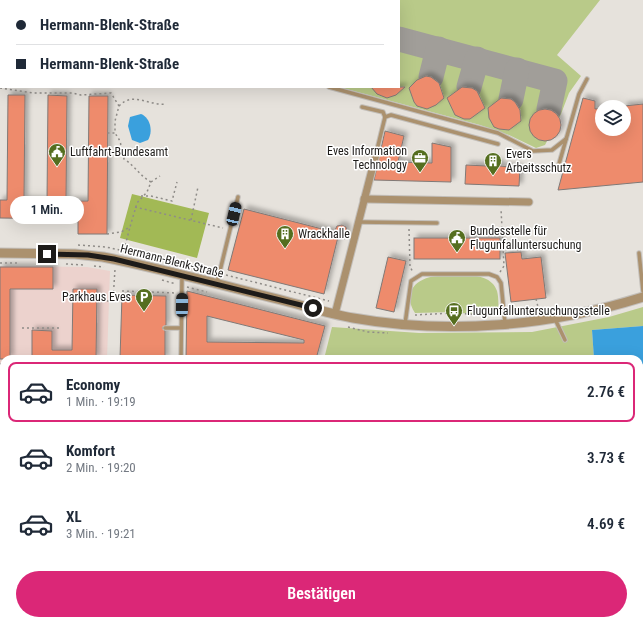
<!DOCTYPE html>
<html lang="de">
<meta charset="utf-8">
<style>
body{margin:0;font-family:"Roboto Condensed",sans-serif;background:#f2f2f3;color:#1f2937;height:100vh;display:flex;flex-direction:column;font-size:15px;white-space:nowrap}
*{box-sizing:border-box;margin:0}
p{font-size:13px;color:#747a83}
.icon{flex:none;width:22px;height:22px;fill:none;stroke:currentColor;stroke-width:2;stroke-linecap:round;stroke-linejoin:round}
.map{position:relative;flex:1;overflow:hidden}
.panel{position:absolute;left:0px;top:355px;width:643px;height:270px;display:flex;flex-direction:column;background:#fff;border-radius:12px 12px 0 0;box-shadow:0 4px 16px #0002}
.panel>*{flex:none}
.guide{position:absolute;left:0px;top:0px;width:400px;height:88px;box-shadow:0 4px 16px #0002;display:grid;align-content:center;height:88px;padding:0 16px;background:#fff}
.fabs{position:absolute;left:595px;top:100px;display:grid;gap:8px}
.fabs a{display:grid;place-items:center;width:36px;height:36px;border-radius:50%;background:#fff;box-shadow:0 4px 16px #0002;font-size:20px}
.end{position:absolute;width:18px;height:18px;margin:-9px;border:5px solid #1d1b19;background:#fff;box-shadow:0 0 0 2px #fff}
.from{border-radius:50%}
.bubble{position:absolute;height:28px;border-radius:14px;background:#fff;box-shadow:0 4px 16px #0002;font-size:13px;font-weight:600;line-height:28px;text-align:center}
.car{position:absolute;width:12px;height:24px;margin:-12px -6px;border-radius:5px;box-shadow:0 0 3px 1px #0007;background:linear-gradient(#222 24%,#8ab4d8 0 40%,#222 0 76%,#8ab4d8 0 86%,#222 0)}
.guide b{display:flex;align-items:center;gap:14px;height:38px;font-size:15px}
.guide b+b{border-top:1px solid #e0e1e3}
.guide i{width:10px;height:10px;background:#1f2937}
ul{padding:7px 0 0;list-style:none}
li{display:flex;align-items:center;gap:12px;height:60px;margin:0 8px 6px;padding:0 8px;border:2px solid transparent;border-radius:8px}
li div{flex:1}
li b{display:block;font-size:15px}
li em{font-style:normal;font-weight:600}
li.on{border-color:#db2777}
li>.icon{width:36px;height:36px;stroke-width:1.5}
.cta{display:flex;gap:8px;margin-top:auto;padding:8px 16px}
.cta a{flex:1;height:46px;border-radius:24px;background:#db2777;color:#fff;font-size:16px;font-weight:600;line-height:46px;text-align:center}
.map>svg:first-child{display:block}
</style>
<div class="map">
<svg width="643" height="625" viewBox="0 0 643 625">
<defs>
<filter id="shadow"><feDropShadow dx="3.5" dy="-3.5" stdDeviation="2" flood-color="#0004"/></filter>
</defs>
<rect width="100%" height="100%" fill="#e6e2dc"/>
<path fill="#ecd2cd" d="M 0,266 L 87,267 L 110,271 L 107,359 L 4,359 L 4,372 L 0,372 Z"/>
<g fill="#b9ca89">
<path d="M 218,0 L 600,0 L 557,55 L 581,76 L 569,93 L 561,114 L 545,145 L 536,148 L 509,135 L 480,125 L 339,87 L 399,87 L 399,1 Z"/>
<path d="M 437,276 C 454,276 490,269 497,291 C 499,298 498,307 499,315 L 459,313 L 459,303 L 452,303 L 452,312 L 415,313 C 402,292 416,278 437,276 Z"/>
<path d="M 643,307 L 643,326 L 592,330 L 594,359 L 324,359 L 332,327 L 419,333 L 532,332 L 609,317 Z"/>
</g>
<g fill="#a2b955">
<path d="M 132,194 L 209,213 L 197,258 L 120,238 Z"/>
<path d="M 639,454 L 643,454 L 643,625 L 285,625 L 284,621 L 639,621 Z"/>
<path d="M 0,458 L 4,459 L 4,618 L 0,619 Z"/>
</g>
<g fill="#3aa0dd">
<path d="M 141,114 C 151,118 153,132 148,140 L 140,143 L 132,140 L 128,126 L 130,117 Z"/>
<path d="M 643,326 L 643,364 L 639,365 L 639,359 L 594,359 L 592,330 Z"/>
</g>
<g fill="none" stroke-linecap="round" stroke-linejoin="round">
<g stroke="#a19e99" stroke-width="25">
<path d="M 334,1 L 334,0"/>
<path d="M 399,39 L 555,81 L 549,109"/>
<path d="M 431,77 L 438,49"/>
<path d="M 469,87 L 477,59"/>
<path d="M 511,99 L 517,70"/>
</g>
</g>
<g fill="#ee8b6c" stroke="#807976" fill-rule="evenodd" filter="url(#shadow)">
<path d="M 426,76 L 431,77 L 439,83 L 444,98 L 436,105 L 427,109 L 417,106 L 414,102 L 409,88 L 417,80 Z"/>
<path d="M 371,87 L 405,87 L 396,95 L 387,98 L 377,94 Z"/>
<path d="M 462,87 L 472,88 L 477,91 L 485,108 L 470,119 L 464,119 L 455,115 L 447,98 Z"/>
<path d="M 8,95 L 25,95 L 24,200 L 47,201 L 48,95 L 67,96 L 66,201 L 88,201 L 89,96 L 108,96 L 107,234 L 78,234 L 78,219 L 0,218 L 0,200 L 7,200 Z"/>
<path d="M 501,98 L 511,99 L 515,102 L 520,110 L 521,121 L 509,130 L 499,129 L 494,127 L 489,118 L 488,108 Z"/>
<path d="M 583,98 L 595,101 L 595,109 L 602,108 L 602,129 L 624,129 L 624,106 L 643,104 L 643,182 L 558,190 Z"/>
<circle cx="545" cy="125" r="16"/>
<path d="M 385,131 L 404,136 L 398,162 L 432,163 L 432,143 L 451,147 L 451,182 L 374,180 Z"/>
<path d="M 487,162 L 500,163 L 500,166 L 520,168 L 519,186 L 465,184 L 466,165 L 487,166 Z"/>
<path d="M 244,209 L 334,232 L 337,226 L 342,225 L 346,227 L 347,231 L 345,239 L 338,237 L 324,294 L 228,270 Z"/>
<rect x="414" y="238" width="86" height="21"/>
<path d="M 521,252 L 522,259 L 541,257 L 546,298 L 511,302 L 505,253 Z"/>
<path d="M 388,257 L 406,261 L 394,312 L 376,308 Z"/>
<path d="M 0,267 L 53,267 L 53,289 L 10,289 L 10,359 L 0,359 Z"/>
<path d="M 73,289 L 97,289 L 96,359 L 32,359 L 32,330 L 52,331 L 52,350 L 72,350 Z"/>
<path d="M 187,291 L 325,326 L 316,359 L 186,359 ZM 207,316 L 304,340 L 304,343 L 207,342 Z"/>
<path d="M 122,295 L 166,296 L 166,325 L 162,328 L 165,331 L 165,359 L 120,358 Z"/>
</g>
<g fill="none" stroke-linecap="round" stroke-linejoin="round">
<defs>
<g id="service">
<path d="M 213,0 L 213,1"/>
<path d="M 0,63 L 1,63"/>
<path d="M 329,87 L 498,133 L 533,151 L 552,150 L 566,139"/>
<path d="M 362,107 L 383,112 L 385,117"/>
<path d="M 376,154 L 385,117 L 391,115 L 498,144"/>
<path d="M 559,164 L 579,94 L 587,79"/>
<path d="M 358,222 L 437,223"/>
<path d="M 639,253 L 643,291"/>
<path d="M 217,283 L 238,197"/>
<path d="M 555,319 L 565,340"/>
<path d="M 405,324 L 411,281 L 422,274 L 489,274 L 497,277 L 501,283 L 505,323"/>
<path d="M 165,328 L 181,328"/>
<path d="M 181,359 L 182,276"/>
</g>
<g id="minor">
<path d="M 364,199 L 529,202"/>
<path d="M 335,314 L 376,154"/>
<path d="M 274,621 L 275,625"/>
</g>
<path id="tertiary" d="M 0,253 L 75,254 L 103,257 C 164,269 225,286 285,301 C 308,307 330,314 353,318 C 449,335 551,326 643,297"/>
<g id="motorway">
<path d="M 0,401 L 4,401"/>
<path d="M 639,411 L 643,411"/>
<path d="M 0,425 L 4,425"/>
<path d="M 639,435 L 643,435"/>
</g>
</defs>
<use href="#service" stroke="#c2beb9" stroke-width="5.5"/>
<use href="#minor" stroke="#c2beb9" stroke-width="9"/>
<use href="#tertiary" stroke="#c2beb9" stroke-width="11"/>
<use href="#motorway" stroke="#c2beb9" stroke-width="14"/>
<g stroke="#8f8c88" stroke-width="1.5" stroke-dasharray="2 3" stroke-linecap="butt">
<path d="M 0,88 L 33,93 L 72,93 L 81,95 L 111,93 L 119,106 L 115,121 L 115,133 L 107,133"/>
<path d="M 119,106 C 133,91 149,106 166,104"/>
<path d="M 151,182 L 160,176"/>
<path d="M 141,196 L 151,196 L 172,201 L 177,182"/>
<path d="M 135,207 L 223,228"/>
<path d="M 191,220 L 198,187"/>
<path d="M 409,229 L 410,267 L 413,272"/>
<path d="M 107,234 L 121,232 L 130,227 L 137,203 L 147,192 L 151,182 C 140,176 135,166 124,159 L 120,141 L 115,133"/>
<path d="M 78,245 L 106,247 L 133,253"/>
<path d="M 124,250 L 130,227"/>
<path d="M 0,263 L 18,263"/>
<path d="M 66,264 L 84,265"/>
<path d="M 94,266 L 104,267"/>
<path d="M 500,272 L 504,266 L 501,209"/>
<path d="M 226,275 L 329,301"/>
<path d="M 162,280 L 176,284"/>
<path d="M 187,287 L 207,292"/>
<path d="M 122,291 L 176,293"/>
<path d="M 150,292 L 150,296"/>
<path d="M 536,299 L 539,311"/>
<path d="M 97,301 L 113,301 L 115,269"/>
<path d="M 415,315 L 452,313 L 485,315"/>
<path d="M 348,327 L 368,332 L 388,333"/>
<path d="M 22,328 L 62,328"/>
<path d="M 0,364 L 4,364"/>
<path d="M 446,621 L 473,625"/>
</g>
<use href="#service" stroke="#ab916e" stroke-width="3.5"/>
<use href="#minor" stroke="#ab916e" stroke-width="7"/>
<use href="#tertiary" stroke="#ab916e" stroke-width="9"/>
<use href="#motorway" stroke="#583a02" stroke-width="12"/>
</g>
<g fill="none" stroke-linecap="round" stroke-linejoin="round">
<path stroke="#1d1b19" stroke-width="5" d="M 47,254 L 88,255 L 114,259 L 313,308"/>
</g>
<defs>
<symbol id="civic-pin" viewBox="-11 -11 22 30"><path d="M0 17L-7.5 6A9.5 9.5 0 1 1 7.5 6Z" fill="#556e1f" stroke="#fff"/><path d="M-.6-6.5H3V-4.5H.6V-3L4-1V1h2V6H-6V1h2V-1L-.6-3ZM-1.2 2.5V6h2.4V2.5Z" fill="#fff"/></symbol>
<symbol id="office-pin" viewBox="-11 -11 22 30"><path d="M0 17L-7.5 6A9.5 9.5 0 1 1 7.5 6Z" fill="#556e1f" stroke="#fff"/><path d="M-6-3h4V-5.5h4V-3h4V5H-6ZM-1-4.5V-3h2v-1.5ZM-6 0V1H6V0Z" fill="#fff"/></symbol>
<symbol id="building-pin" viewBox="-11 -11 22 30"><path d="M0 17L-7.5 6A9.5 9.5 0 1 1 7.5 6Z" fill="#556e1f" stroke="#fff"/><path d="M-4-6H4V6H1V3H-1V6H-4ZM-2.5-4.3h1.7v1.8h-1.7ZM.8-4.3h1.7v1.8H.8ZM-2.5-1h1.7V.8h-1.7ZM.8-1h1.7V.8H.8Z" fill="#fff"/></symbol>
<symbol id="parking-pin" viewBox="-11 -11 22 30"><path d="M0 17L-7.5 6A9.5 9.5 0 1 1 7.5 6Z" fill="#556e1f" stroke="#fff"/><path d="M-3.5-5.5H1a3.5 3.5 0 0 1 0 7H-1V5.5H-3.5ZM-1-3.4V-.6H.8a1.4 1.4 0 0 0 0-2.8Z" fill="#fff"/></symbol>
<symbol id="bus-pin" viewBox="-11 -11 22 30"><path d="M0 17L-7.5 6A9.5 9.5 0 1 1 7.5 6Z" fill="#556e1f" stroke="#fff"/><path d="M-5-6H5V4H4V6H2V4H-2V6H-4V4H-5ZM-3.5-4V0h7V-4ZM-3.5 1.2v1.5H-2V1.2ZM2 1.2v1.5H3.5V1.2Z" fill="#fff"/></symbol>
</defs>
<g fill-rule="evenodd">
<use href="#civic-pin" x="47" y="142" width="20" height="27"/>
<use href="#office-pin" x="410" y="148" width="20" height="27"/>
<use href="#building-pin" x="483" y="151" width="20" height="27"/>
<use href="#building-pin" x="275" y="224" width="20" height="27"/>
<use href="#civic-pin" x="447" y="228" width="20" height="27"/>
<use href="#parking-pin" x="134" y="287" width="20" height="27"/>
<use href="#bus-pin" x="444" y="301" width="20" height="27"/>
</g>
<g text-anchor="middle" stroke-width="3" stroke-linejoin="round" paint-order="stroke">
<g font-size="12" fill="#1d1b19" stroke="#fff" text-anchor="start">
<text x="407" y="155" text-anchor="end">Eves Information<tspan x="407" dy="14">Technology</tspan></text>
<text x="70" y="156">Luftfahrt-Bundesamt</text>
<text x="506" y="158">Evers<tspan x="506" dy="14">Arbeitsschutz</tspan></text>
<text x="470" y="235">Bundesstelle für<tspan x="470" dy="14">Flugunfalluntersuchung</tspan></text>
<text x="298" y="238">Wrackhalle</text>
<text x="131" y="301" text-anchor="end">Parkhaus Eves</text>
<text x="467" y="315">Flugunfalluntersuchungsstelle</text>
</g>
<g font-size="12" fill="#1d1b19" stroke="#fff">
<text transform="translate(172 261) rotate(14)" y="4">Hermann-Blenk-Straße</text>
</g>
</g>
</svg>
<div class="fabs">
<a><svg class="icon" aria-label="layers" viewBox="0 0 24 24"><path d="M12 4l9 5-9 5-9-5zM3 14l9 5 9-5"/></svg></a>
</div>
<i class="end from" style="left:313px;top:308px"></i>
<i class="end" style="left:47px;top:254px"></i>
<div class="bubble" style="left:10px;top:196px;width:74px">1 Min.</div>
<i class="car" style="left:234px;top:214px;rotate:13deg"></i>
<i class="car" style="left:182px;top:305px;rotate:1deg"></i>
<div class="guide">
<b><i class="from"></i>Hermann-Blenk-Straße</b>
<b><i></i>Hermann-Blenk-Straße</b>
</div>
<section class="panel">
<ul>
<li class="on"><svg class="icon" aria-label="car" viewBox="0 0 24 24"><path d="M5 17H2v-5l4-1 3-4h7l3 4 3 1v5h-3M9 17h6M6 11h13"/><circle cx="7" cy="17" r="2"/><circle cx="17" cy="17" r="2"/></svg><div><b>Economy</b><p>1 Min. · 19:19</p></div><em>2.76 €</em></li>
<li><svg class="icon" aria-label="car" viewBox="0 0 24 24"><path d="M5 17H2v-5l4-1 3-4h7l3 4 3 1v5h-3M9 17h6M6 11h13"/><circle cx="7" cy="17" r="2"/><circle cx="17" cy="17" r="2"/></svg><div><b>Komfort</b><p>2 Min. · 19:20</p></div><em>3.73 €</em></li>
<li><svg class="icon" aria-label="car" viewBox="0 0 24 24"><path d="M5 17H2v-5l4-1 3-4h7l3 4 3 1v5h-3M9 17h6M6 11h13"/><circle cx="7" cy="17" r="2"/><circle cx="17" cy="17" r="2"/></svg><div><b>XL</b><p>3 Min. · 19:21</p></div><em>4.69 €</em></li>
</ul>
<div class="cta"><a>Bestätigen</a></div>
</section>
</div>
